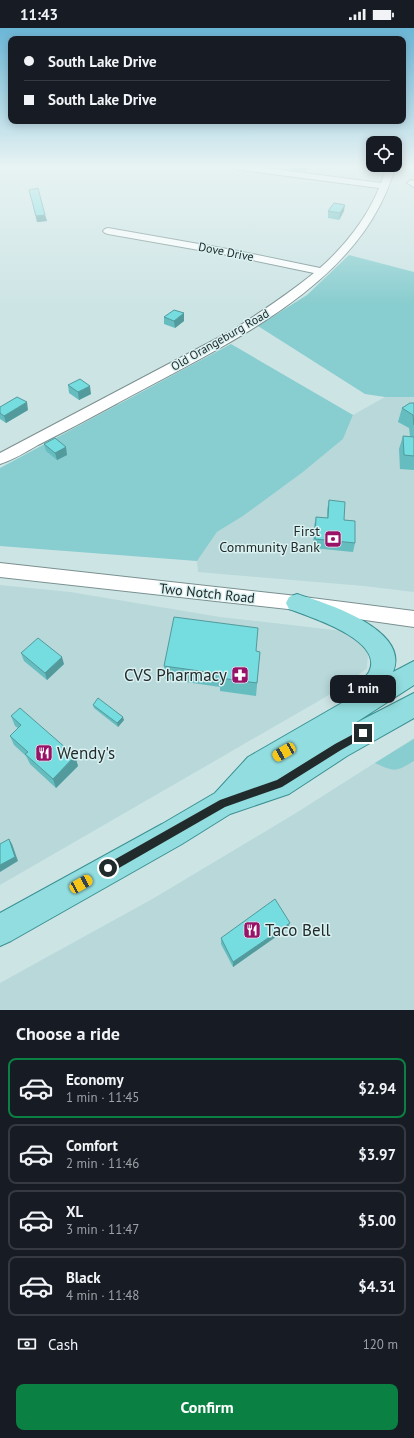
<!DOCTYPE html>
<meta charset="utf-8">
<style>
body{margin:0;font-family:"PT Sans",sans-serif;background:#20242c;color:#f1f3f6;height:100vh;display:flex;flex-direction:column;font-size:15px;white-space:nowrap}
*{box-sizing:border-box;margin:0}
p{font-size:13px;color:#9ea1a6}
.icon{flex:none;width:22px;height:22px;fill:none;stroke:currentColor;stroke-width:2;stroke-linecap:round;stroke-linejoin:round}
.map{position:relative;height:982px;overflow:hidden}
.panel{display:flex;flex-direction:column;background:#171b24;flex:1}
.panel>*{flex:none}
.hud{position:absolute;left:8px;top:8px;width:398px;height:88px;border-radius:8px;box-shadow:0 2px 10px #0003;display:grid;align-content:center;height:88px;padding:0 16px;background:#171b24}
.controls{position:absolute;left:366px;top:108px;display:grid;gap:8px}
.controls a{display:grid;place-items:center;width:36px;height:36px;border-radius:8px;background:#171b24;box-shadow:0 2px 10px #0003;font-size:20px}
.end{position:absolute;width:18px;height:18px;margin:-9px;border:5px solid #222b2b;background:#fff;box-shadow:0 0 0 2px #fff}
.from{border-radius:50%}
.bubble{position:absolute;height:28px;border-radius:8px;background:#171b24;box-shadow:0 2px 10px #0003;font-size:13px;font-weight:600;line-height:28px;text-align:center}
.car{position:absolute;width:12px;height:24px;margin:-12px -6px;border-radius:5px;box-shadow:0 0 3px 1px #0007;background:linear-gradient(#f5c518 24%,#345 0 40%,#f5c518 0 76%,#345 0 86%,#f5c518 0)}
.hud b{display:flex;align-items:center;gap:14px;height:38px;font-size:15px}
.hud b+b{border-top:1px solid #363941}
.hud i{width:10px;height:10px;background:#f1f3f6}
ul{padding:0;list-style:none}
li{display:flex;align-items:center;gap:12px;height:60px;margin:0 8px 6px;padding:0 8px;border:2px solid #363941;border-radius:8px}
li div{flex:1}
li b{display:block;font-size:15px}
li em{font-style:normal;font-weight:600}
li.selected{border-color:#0b8043}
li>.icon{width:36px;height:36px;stroke-width:1.5}
h2{padding:0 16px;font-size:18px;line-height:48px}
.pay{display:flex;align-items:center;gap:10px;height:44px;padding:0 16px;font-size:15px}
.pay p{margin-inline-start:auto}
.action{display:flex;gap:8px;margin-top:auto;padding:8px 16px}
.action a{flex:1;height:46px;border-radius:8px;background:#0b8043;color:#fff;font-size:16px;font-weight:600;line-height:46px;text-align:center}
.status{display:flex;justify-content:space-between;align-items:center;height:28px;padding:0 20px;background:#171b24;direction:ltr}
.status svg{height:11px;fill:currentColor}
.map>svg:first-child{display:block}
</style>
<div class="status"><b>11:43</b><svg viewBox="0 0 49 12"><path d="M0 12V9h3v3zM5 12V6h3v6zM10 12V3h3v9zM15 12V0h3v12zM26 1h20v11H26zM47 4h2v5h-2z"/></svg></div>
<div class="map">
<svg width="414" height="982" viewBox="0 0 414 982">
<rect width="100%" height="100%" fill="#cde4e5"/>
<g fill="#b8d8d9">
<path d="M 385,369 L 414,369 L 414,564 L 364,558 L 198,544 L 197,533 L 217,504 L 243,488 L 303,444 L 343,411 L 353,387 Z"/>
<path d="M 0,557 L 70,564 L 220,589 L 343,603 L 360,612 L 368,625 L 367,640 L 347,656 L 322,671 L 0,857 Z"/>
<path d="M 414,710 L 414,982 L 0,982 L 0,955 L 154,870 L 296,785 Z"/>
</g>
<g fill="#88cdcf">
<path d="M 349,227 L 414,244 L 414,369 L 385,369 L 365,366 L 258,298 L 307,267 Z"/>
<path d="M 231,316 L 353,387 L 343,411 L 303,444 L 243,488 L 217,504 L 197,533 L 0,518 L 0,440 Z"/>
<path d="M 414,711 L 414,733 C 396,744 394,744 375,735 Z"/>
</g>
<g fill="none" stroke-linecap="round" stroke-linejoin="round">
<defs>
<g id="minor">
<path d="M 230,139 L 257,139 L 381,155 L 387,139 L 395,139 C 391,153 386,166 379,179 C 330,273 205,327 116,376 C 90,390 64,404 38,417 C 26,424 13,432 0,436 L 0,425 L 233,302 C 261,284 288,266 314,245 L 233,228 L 108,206 L 105,205 L 103,203 L 105,201 L 108,200 L 233,222 L 320,240 C 344,219 367,190 379,160 L 234,141 Z"/>
<path d="M 411,152 L 414,153 L 414,159 L 407,155 Z"/>
<path d="M 0,535 L 288,567 L 414,583 L 414,599 L 288,581 L 0,549 Z"/>
</g>
<path id="major" d="M 297,566 C 325,575 411,601 393,644 L 414,633 L 414,657 L 352,697 L 414,665 L 414,690 L 347,728 L 289,766 L 230,786 L 182,816 L 11,913 L 0,918 L 0,885 L 162,796 L 215,765 L 248,729 L 347,672 C 347,660 363,654 369,644 C 385,612 310,589 289,581 L 286,575 L 289,569 Z"/>
</defs>
<use href="#minor" stroke="#7a9090" stroke-width="2"/>
<use href="#major" stroke="#3b9092" stroke-width="2"/>
<use href="#minor" fill="#fff" fill-rule="evenodd"/>
<use href="#major" fill="#92dddf" fill-rule="evenodd"/>
</g>
<g fill="#65bdc0">
<path d="M 290,139 L 309,139 L 305,144 L 290,142 Z"/>
<path d="M 29,162 L 45,187 L 47,193 L 37,194 Z"/>
<path d="M 328,183 L 344,183 L 339,192 L 328,190 Z"/>
<path d="M 164,289 L 184,293 L 175,300 L 164,296 Z"/>
<path d="M 68,357 L 91,366 L 79,372 L 69,365 Z"/>
<path d="M 414,375 L 414,442 L 400,441 L 399,421 L 403,408 L 410,408 L 409,400 L 398,394 L 402,380 Z"/>
<path d="M 0,379 L 28,382 L 6,395 L 0,391 Z"/>
<path d="M 44,416 L 67,427 L 57,432 L 46,423 Z"/>
<path d="M 329,472 L 344,492 L 355,515 L 353,524 L 313,520 L 314,498 L 316,489 L 327,490 L 327,482 Z"/>
<path d="M 256,623 L 260,624 L 256,668 L 220,663 L 220,659 L 165,651 L 164,638 Z"/>
<path d="M 21,625 L 64,636 L 47,652 L 24,633 Z"/>
<path d="M 93,677 L 124,692 L 118,699 L 94,680 Z"/>
<path d="M 11,688 L 75,728 L 78,738 L 56,760 L 30,736 L 26,728 L 14,717 L 10,708 L 18,700 L 15,698 Z"/>
<path d="M 287,901 L 233,939 L 221,916 L 221,910 Z"/>
</g>
<g fill="#529a9c">
<path d="M 306,139 L 309,139 L 305,144 Z"/>
<path d="M 345,177 L 344,183 L 339,192 L 340,185 Z"/>
<path d="M 45,187 L 47,193 L 37,194 L 36,188 Z"/>
<path d="M 184,285 L 184,293 L 175,300 L 174,293 Z"/>
<path d="M 90,358 L 91,366 L 79,372 L 78,364 Z"/>
<path d="M 27,374 L 28,382 L 6,395 L 4,388 Z"/>
<path d="M 66,419 L 67,427 L 57,432 L 55,425 Z"/>
<path d="M 62,629 L 64,636 L 47,652 L 45,645 Z"/>
<path d="M 123,689 L 124,692 L 118,699 L 117,695 Z"/>
<path d="M 75,728 L 78,738 L 56,760 L 53,751 Z"/>
<path d="M 9,811 L 12,816 L 18,833 L 0,844 L 0,837 Z"/>
<path d="M 290,895 L 287,901 L 233,939 L 233,934 Z"/>
</g>
<g fill="#75dcdf" stroke="#529a9c">
<path d="M 38,160 L 45,187 L 36,188 L 29,162 Z"/>
<path d="M 334,175 L 345,177 L 340,185 L 328,183 Z"/>
<path d="M 174,282 L 184,285 L 174,293 L 164,289 Z"/>
<path d="M 80,351 L 90,358 L 78,364 L 68,357 Z"/>
<path d="M 17,369 L 27,374 L 4,388 L 0,385 L 0,379 Z"/>
<path d="M 410,375 L 414,375 L 414,397 L 413,387 L 402,380 Z"/>
<path d="M 403,408 L 414,409 L 414,428 L 404,427 Z"/>
<path d="M 55,410 L 66,419 L 55,425 L 44,416 Z"/>
<path d="M 329,472 L 345,474 L 344,492 L 355,493 L 355,515 L 315,511 L 316,489 L 328,490 Z"/>
<path d="M 174,589 L 258,600 L 256,623 L 260,624 L 257,655 L 220,650 L 221,646 L 164,638 Z"/>
<path d="M 38,610 L 62,629 L 45,645 L 21,625 Z"/>
<path d="M 98,670 L 123,689 L 117,695 L 93,677 Z"/>
<path d="M 20,680 L 75,728 L 53,751 L 25,726 L 28,724 L 10,708 L 21,697 L 11,688 Z"/>
<path d="M 9,811 L 15,829 L 0,837 L 0,816 Z"/>
<path d="M 275,871 L 290,895 L 233,934 L 221,910 Z"/>
</g>
<linearGradient id="sky" x2="0" y2="1"><stop stop-color="#6bb6d6"/><stop offset="0.5" stop-color="#e8f3f3"/><stop offset="1" stop-color="#e8f3f3" stop-opacity="0"/></linearGradient>
<rect width="414" height="277" fill="url(#sky)"/>
<path fill="#222b2b" d="M 363,701 L 366,702 L 367,705 L 366,708 L 341,722 L 282,759 L 225,779 L 112,844 L 108,845 L 105,844 L 104,840 L 105,837 L 220,772 L 277,752 L 335,716 Z"/>
<defs>
<symbol id="bank-square" viewBox="-11 -11 22 22"><rect x="-9" y="-9" width="18" height="18" rx="4" fill="#981368" stroke="#daf1f2"/><path d="M-6-4H6V4H-6ZM0-2.3a2.3 2.3 0 1 0 0 4.6a2.3 2.3 0 1 0 0-4.6Z" fill="#fff"/></symbol>
<symbol id="pharmacy-square" viewBox="-11 -11 22 22"><rect x="-9" y="-9" width="18" height="18" rx="4" fill="#981368" stroke="#daf1f2"/><path d="M-2-6h4v4h4v4h-4v4h-4v-4h-4v-4h4Z" fill="#fff"/></symbol>
<symbol id="restaurant-square" viewBox="-11 -11 22 22"><rect x="-9" y="-9" width="18" height="18" rx="4" fill="#981368" stroke="#daf1f2"/><path d="M-5-6h1v4h1v-4h1v4h1v-4h1v5L-1.5 .5V6h-2V.5L-5-1ZM5-6V6H3V1.5H1.5Q1.5-4 5-6Z" fill="#fff"/></symbol>
</defs>
<g fill-rule="evenodd">
<use href="#bank-square" x="323" y="501" width="20" height="20"/>
<use href="#pharmacy-square" x="230" y="637" width="20" height="20"/>
<use href="#restaurant-square" x="34" y="715" width="20" height="20"/>
<use href="#restaurant-square" x="242" y="892" width="20" height="20"/>
</g>
<g text-anchor="middle" stroke-width="3" stroke-linejoin="round" paint-order="stroke">
<g font-size="12" fill="#222b2b" stroke="#daf1f2">
<text transform="translate(226 224) rotate(11)" y="4">Dove Drive</text>
<text transform="translate(220 312) rotate(-30)" y="4">Old Orangeburg Road</text>
</g>
<g font-size="14" fill="#222b2b" stroke="#daf1f2" text-anchor="end">
<text x="320" y="508">First<tspan x="320" dy="16">Community Bank</tspan></text>
</g>
<g font-size="14" fill="#222b2b" stroke="#daf1f2">
<text transform="translate(207 565) rotate(6)" y="5">Two Notch Road</text>
</g>
<g font-size="17" fill="#222b2b" stroke="#daf1f2" text-anchor="start">
<text x="227" y="653" text-anchor="end">CVS Pharmacy</text>
<text x="57" y="731">Wendy's</text>
<text x="265" y="908">Taco Bell</text>
</g>
</g>
</svg>
<div class="controls">
<a><svg class="icon" aria-label="locate" viewBox="0 0 24 24"><circle cx="12" cy="12" r="6"/><path d="M12 2v4M12 18v4M2 12h4M18 12h4"/></svg></a>
</div>
<i class="end from" style="left:108px;top:840px"></i>
<i class="end" style="left:363px;top:705px"></i>
<div class="bubble" style="left:330px;top:647px;width:66px">1 min</div>
<i class="car" style="left:284px;top:724px;rotate:240deg"></i>
<i class="car" style="left:81px;top:856px;rotate:61deg"></i>
<div class="hud">
<b><i class="from"></i>South Lake Drive</b>
<b><i></i>South Lake Drive</b>
</div>
</div>
<section class="panel">
<h2>Choose a ride</h2>
<ul>
<li class="selected"><svg class="icon" aria-label="car" viewBox="0 0 24 24"><path d="M5 17H2v-5l4-1 3-4h7l3 4 3 1v5h-3M9 17h6M6 11h13"/><circle cx="7" cy="17" r="2"/><circle cx="17" cy="17" r="2"/></svg><div><b>Economy</b><p>1 min · 11:45</p></div><em>$2.94</em></li>
<li><svg class="icon" aria-label="car" viewBox="0 0 24 24"><path d="M5 17H2v-5l4-1 3-4h7l3 4 3 1v5h-3M9 17h6M6 11h13"/><circle cx="7" cy="17" r="2"/><circle cx="17" cy="17" r="2"/></svg><div><b>Comfort</b><p>2 min · 11:46</p></div><em>$3.97</em></li>
<li><svg class="icon" aria-label="car" viewBox="0 0 24 24"><path d="M5 17H2v-5l4-1 3-4h7l3 4 3 1v5h-3M9 17h6M6 11h13"/><circle cx="7" cy="17" r="2"/><circle cx="17" cy="17" r="2"/></svg><div><b>XL</b><p>3 min · 11:47</p></div><em>$5.00</em></li>
<li><svg class="icon" aria-label="car" viewBox="0 0 24 24"><path d="M5 17H2v-5l4-1 3-4h7l3 4 3 1v5h-3M9 17h6M6 11h13"/><circle cx="7" cy="17" r="2"/><circle cx="17" cy="17" r="2"/></svg><div><b>Black</b><p>4 min · 11:48</p></div><em>$4.31</em></li>
</ul>
<div class="pay"><svg class="icon" aria-label="cash" viewBox="0 0 24 24"><path d="M3 7h18v10H3z"/><circle cx="12" cy="12" r="2"/></svg>Cash<p>120 m</p></div>
<div class="action"><a>Confirm</a></div>
</section>
